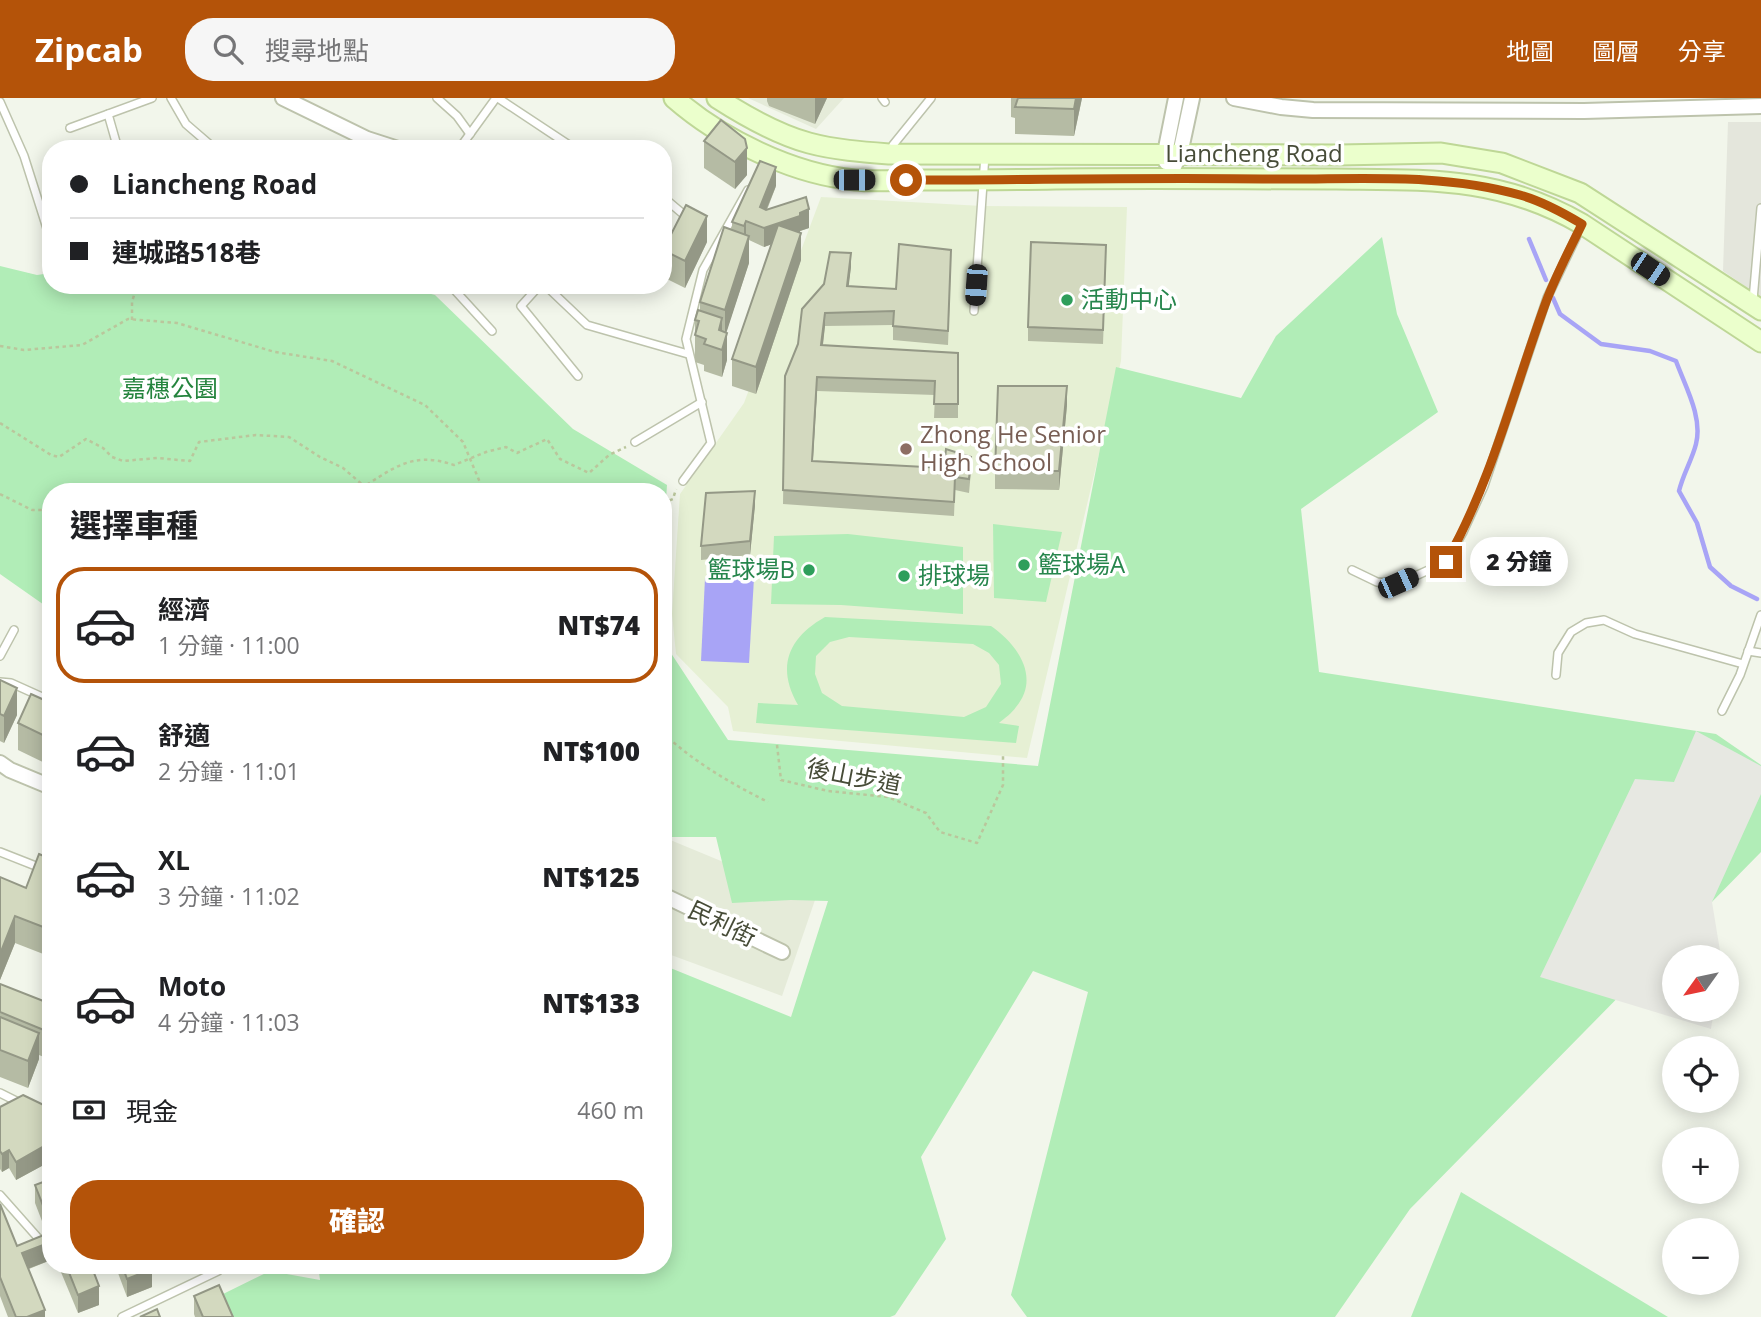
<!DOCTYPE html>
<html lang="zh-TW">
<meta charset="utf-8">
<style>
body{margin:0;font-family:"Open Sans","Noto Sans TC",sans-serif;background:#f6f6f6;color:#202124;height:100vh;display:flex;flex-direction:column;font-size:26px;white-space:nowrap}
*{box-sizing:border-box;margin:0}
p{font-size:23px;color:#757577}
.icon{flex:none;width:38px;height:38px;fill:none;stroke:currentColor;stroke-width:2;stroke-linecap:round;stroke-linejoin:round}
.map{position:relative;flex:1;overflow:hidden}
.side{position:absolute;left:42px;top:385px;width:630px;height:791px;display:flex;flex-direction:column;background:#fff;border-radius:28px;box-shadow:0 4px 18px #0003}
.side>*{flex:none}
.hud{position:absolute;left:42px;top:42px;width:630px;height:154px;border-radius:28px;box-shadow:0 4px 18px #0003;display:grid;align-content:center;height:154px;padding:0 28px;background:#fff}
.needle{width:46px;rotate:237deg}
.fabs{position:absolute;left:1662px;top:847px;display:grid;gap:14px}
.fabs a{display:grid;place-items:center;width:77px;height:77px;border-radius:50%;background:#fff;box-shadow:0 4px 18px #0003;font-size:35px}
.end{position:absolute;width:32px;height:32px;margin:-16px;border:9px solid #b45309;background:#fff;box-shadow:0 0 0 4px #fff}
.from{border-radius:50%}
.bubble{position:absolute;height:49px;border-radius:24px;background:#fff;box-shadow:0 4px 18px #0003;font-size:23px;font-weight:800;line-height:49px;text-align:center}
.car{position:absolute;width:21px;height:42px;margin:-21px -10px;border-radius:9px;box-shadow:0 0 5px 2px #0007;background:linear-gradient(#222 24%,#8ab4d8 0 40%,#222 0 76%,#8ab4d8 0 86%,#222 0)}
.hud b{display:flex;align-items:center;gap:24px;height:66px;font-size:26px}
.hud b+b{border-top:2px solid #e0e0e0}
.hud i{width:18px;height:18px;background:#202124}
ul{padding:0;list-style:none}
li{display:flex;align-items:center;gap:21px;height:116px;margin:0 14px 10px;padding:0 14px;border:4px solid transparent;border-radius:28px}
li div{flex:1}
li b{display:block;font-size:26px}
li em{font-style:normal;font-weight:800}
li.on{border-color:#b45309}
li>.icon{width:63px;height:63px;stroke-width:1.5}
h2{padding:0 28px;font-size:32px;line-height:84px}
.pay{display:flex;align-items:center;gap:18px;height:77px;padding:0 28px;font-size:26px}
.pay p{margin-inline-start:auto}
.action{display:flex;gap:14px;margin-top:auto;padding:14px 28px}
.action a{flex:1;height:80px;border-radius:28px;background:#b45309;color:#fff;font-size:28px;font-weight:800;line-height:80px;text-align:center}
header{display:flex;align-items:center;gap:42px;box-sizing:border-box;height:98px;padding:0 35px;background:#b45309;color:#fff}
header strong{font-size:33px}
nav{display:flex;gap:38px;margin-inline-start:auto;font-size:24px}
.search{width:490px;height:63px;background:#f6f6f6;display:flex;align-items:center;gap:18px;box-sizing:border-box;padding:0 24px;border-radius:28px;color:#757577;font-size:26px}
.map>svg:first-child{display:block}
</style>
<header>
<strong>Zipcab</strong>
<div class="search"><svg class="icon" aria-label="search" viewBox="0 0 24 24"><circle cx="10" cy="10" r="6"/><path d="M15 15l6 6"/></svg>搜尋地點</div>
<nav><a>地圖</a><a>圖層</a><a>分享</a></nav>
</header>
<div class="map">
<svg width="1761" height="1219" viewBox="0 0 1761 1219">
<rect width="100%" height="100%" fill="#f2f6eb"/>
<g fill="#e5ebd9">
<path d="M 748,0 L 844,0 L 816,31 Z"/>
<path d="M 663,739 L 815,802 L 782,898 L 663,854 Z"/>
</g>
<path fill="#e4e6dc" d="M 1728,24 L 1761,24 L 1761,199 L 1723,173 Z"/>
<path fill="#e6f0d4" d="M 821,99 L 982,108 L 1127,109 L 1121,263 L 1027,660 L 733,633 L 728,609 L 676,556 L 672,516 L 680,396 L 744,305 Z"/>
<g fill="#b1edb7" fill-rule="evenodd">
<path d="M 1382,139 L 1397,216 L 1438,314 L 1301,411 L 1319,574 L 1716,636 L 1761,667 L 1761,754 L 1410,1111 L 1335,1219 L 1027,1219 L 1011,1197 L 1088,894 L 1033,873 L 921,1059 L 946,1141 L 895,1217 L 890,1219 L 229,1219 L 219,1198 L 270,1173 L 320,1182 L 318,1167 L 663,1167 L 663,867 L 791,919 L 828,803 L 791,802 L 732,805 L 716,739 L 663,739 L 663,543 L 728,642 L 1038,668 L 1116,269 L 1241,300 L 1276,238 Z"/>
<path d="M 0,168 L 37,177 L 51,175 L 51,187 L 396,187 L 435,197 L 573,331 L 667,387 L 663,447 L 663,394 L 51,394 L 51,552 L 48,548 L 47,509 L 0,476 Z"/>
<path d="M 993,426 L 1062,434 L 1046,504 L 994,500 Z"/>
<path d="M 848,436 L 963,449 L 963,516 L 841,507 L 771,506 L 774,438 Z"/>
<path d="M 825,519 L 991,528 C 1017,546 1041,579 1016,609 C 1012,615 1005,620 999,625 L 1019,628 L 1016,645 L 756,625 L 758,605 L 798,607 C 776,569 788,540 825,519 ZM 849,539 L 973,546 L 989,555 L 999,567 L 1001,586 L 986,609 L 964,619 L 842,608 L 822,595 L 815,576 L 816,558 L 830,544 Z"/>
<path d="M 1461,1094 L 1668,1219 L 1411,1219 Z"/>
</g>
<path fill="#e7e8e2" d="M 1696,633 L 1761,668 L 1761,696 L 1712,804 L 1721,859 L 1675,859 L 1675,912 L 1714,912 L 1711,931 L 1540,879 L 1635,681 L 1674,684 Z"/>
<path fill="#a8a4f6" d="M 705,480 L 754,480 L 749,565 L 701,563 Z"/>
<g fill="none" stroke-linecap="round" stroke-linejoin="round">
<g stroke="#a8a4f6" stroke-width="4.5">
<path d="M 1529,141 L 1546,182"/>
<path d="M 1553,200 L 1560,216 L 1601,246 L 1650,253 L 1676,263 C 1685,288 1703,319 1696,346 C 1692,362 1683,376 1679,393 L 1697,425 L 1710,469 L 1731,488 L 1757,501"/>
</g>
<defs>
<g id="lane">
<path d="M 171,0 L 186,26 L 215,51"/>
<path d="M 437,0 L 457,18 L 470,36"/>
<path d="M 498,0 L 575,51"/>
<path d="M 882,0 L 885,4"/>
<path d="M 0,4 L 24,58 L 51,143"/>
<path d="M 108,16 L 118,51"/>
<path d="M 70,30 L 152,0"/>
<path d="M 459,51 L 496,0"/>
<path d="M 890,55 L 893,47 L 931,0"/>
<path d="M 663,99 L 689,121"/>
<path d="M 450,187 L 492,233"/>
<path d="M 540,187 L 521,208 L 578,278"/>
<path d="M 545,187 L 587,227 L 688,256"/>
<path d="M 1753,202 L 1761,110"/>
<path d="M 974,213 L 985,57"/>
<path d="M 635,344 L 702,304"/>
<path d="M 683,383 L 711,345 L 686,241 L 703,172 L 748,92"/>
<path d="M 1352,472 L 1377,484 L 1398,486 L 1446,464 L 1463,434 L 1484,388 L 1547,200 L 1582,127"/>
<path d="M 1748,553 L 1761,555"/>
<path d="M 0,558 L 14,532"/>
<path d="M 1556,577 L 1558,555 L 1571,534 L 1586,525 L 1604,522 L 1635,536 L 1743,566"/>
<path d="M 0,584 L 11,585 L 51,603"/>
<path d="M 1722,613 L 1740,577 L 1761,517"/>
<path d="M 0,754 L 51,774"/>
<path d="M 0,995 L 22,1006"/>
<path d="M 0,1097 L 39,1141"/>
<path d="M 122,1219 L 218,1173"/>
</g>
<g id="street">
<path d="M 283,0 L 367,41 L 398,51"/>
<path d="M 1234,0 L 1281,9 L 1313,12 L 1584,13 L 1761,8"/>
<path d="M 1166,64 L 1165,55 L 1176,0"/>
<path d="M 1169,79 L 1180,56 L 1192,0"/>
<path d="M 0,665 L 10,672 L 51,689"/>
<path d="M 663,797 L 782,854"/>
</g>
<g id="secondary">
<path d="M 674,0 C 721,41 792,76 855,82 C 875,84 897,82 918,82 C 964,82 1010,82 1056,81 C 1149,80 1243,81 1336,81 C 1428,82 1499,78 1582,126 L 1761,244"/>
<path d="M 717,0 C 745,18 776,36 809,45 C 835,52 863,54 890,56 L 1339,57 L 1441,55 L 1502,65 L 1580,95 L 1761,212"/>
</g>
</defs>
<use href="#lane" stroke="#bdc3ac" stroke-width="10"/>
<use href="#street" stroke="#bdc3ac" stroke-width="18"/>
<use href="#secondary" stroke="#bed796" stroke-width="23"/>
<g stroke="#bac69c" stroke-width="2.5" stroke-dasharray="3.5 3.5" stroke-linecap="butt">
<path d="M 132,222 L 132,204 L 137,187"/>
<path d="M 0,248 L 24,252 L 82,247 L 128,221 L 177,225 L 275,254 L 332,263 L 425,307 L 463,344 L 484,394"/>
<path d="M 0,325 L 51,357 L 59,359 L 86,341 L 103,350 L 112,359 L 123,363 L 157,360 L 190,363 L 199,344 L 256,337 L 289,339 L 320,359 L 343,370 L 371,394"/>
<path d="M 355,394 C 392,372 410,352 454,367 L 486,354 L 506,349 L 517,355 L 547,341 L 560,361 L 589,375 L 609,357 L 626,349"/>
<path d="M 0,396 L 32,412 L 51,412"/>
<path d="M 663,405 L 673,401 L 676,391"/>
<path d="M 663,635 C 694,664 730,685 768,704"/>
<path d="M 777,647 L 781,682 L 828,693 L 888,699 L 926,715 L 940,734 L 977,745 L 1003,687 L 1003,658"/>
</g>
<use href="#lane" stroke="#fff" stroke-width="7"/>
<use href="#street" stroke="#fff" stroke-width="14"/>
<use href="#secondary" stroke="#ebffcc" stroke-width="19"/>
</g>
<g fill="#b5bba4">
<path d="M 767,0 L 827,0 L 815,26 L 769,8 L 767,3 Z"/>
<path d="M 1011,0 L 1082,0 L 1074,38 L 1015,36 L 1015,20 L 1011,19 Z"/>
<path d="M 704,43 L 747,50 L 747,77 L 735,91 L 704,70 Z"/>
<path d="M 776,88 L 767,112 L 809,130 L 800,133 L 801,162 L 756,296 L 732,288 L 732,261 L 772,146 L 764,149 L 749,142 L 749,165 L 726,234 L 727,262 L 722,279 L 704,273 L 704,267 L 695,264 L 695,222 L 700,213 L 700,204 L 732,132 L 732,124 Z"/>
<path d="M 707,144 L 685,190 L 663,179 L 663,152 Z"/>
<path d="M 1106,161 L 1103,246 L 1028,243 L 1028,229 Z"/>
<path d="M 951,166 L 948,247 L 893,242 L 893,227 L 825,228 L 823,247 L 958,255 L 958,320 L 934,320 L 935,297 L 817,293 L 812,363 L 971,373 L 969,395 L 955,392 L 954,418 L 783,406 L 785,278 L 824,186 L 851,169 L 848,189 L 896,191 Z"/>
<path d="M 1067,307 L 1059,392 L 995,391 L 995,373 Z"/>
<path d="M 755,407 L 750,457 L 701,462 L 701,448 Z"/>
<path d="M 0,582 L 17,617 L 4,645 L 0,643 Z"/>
<path d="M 51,605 L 51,668 L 18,652 L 18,625 Z"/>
<path d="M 51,761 L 51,859 L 15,845 L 0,882 L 0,779 L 26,790 Z"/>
<path d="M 0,886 L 51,906 L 51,962 L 39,957 L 39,961 L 28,990 L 0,979 Z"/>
<path d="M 0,1009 L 51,1012 L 51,1063 L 16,1082 L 9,1070 L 2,1074 L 0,1071 Z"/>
<path d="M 51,1081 L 51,1162 L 29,1171 L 45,1219 L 8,1219 L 0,1198 L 0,1106 L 17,1148 L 47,1136 L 35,1105 L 35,1087 Z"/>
<path d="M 58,1167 L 91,1167 L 99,1207 L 78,1215 Z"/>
<path d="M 115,1167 L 150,1167 L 152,1189 L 127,1199 Z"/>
<path d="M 194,1198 L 233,1219 L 195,1219 L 194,1216 Z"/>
</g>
<g fill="#949886">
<path d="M 815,0 L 827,0 L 815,26 Z"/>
<path d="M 1076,0 L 1082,0 L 1074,38 L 1074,11 Z"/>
<path d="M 747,50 L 747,77 L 735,91 L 735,64 Z"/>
<path d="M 776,69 L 776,88 L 760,127 L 760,109 Z"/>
<path d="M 809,111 L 809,130 L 800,133 L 800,136 L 764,149 L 764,130 Z"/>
<path d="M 707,118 L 707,144 L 685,190 L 685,163 Z"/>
<path d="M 746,123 L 746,141 L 744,146 L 744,128 Z"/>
<path d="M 801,135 L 801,162 L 756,296 L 756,269 Z"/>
<path d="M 749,138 L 749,165 L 725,239 L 725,212 Z"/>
<path d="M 851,155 L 851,169 L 847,202 L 847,188 Z"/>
<path d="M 825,215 L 825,228 L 821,261 L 821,247 Z"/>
<path d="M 722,220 L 722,247 L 719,232 Z"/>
<path d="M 727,235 L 727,262 L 722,279 L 722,252 Z"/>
<path d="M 817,279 L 817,293 L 812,377 L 812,363 Z"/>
<path d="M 1067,288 L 1067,307 L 1059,392 L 1059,373 Z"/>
<path d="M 755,393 L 755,407 L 750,457 L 750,443 Z"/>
<path d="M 17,590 L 17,617 L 4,645 L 4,618 Z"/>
<path d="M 15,818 L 15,845 L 0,882 L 0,856 Z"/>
<path d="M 39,935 L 39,961 L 28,990 L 28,963 Z"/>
<path d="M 51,1044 L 51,1063 L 16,1082 L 16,1064 Z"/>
<path d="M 9,1052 L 9,1070 L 2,1074 L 2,1056 Z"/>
<path d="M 51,1144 L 51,1162 L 22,1173 L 22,1155 Z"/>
<path d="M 152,1171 L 152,1189 L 127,1199 L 127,1181 Z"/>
<path d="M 99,1188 L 99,1207 L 78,1215 L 78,1197 Z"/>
<path d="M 45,1212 L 45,1219 L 27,1219 Z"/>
</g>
<g fill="#d3d9bf" stroke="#949886" stroke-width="2">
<path d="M 1018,0 L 1076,0 L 1074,11 L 1015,9 Z"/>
<path d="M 721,22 L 745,41 L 747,50 L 735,64 L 704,43 Z"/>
<path d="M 760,63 L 776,69 L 760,109 L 766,112 L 806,99 L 809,111 L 800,115 L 800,118 L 764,130 L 746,123 L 744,128 L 732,124 Z"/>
<path d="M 686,107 L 707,118 L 685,163 L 663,152 Z"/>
<path d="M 778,127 L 801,135 L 756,269 L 732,261 Z"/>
<path d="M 724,129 L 749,138 L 725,212 L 700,204 Z"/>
<path d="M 1031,144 L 1106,147 L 1103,232 L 1028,229 Z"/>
<path d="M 899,146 L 951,152 L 948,233 L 893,228 L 894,213 L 825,215 L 821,247 L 958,255 L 958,306 L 934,306 L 935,283 L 817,279 L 812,363 L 944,370 L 946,351 L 971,359 L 969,381 L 955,379 L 954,404 L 783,392 L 785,278 L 798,246 L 802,211 L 824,186 L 830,154 L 851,155 L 847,188 L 896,191 Z"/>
<path d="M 698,212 L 722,220 L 719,232 L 727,235 L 722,252 L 704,246 L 706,241 L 695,237 L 699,223 L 695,222 Z"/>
<path d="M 998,288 L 1067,288 L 1059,373 L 995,373 Z"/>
<path d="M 755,393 L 750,443 L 701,448 L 706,395 Z"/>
<path d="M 0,582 L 17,590 L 4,618 L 0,616 Z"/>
<path d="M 31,596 L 51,605 L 51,641 L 18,625 Z"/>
<path d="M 39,756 L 51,761 L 51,832 L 15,818 L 0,856 L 0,779 L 26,790 Z"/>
<path d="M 0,886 L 51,906 L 51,935 L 0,914 Z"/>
<path d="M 0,919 L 39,935 L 28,963 L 0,952 Z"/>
<path d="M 23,997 L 50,1010 L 51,1012 L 51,1044 L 16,1064 L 9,1052 L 2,1056 L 0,1053 L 0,1009 Z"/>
<path d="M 51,1081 L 51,1128 L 35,1087 Z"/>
<path d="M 0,1106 L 17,1148 L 51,1134 L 51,1144 L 22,1155 L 45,1212 L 27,1219 L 16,1219 L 0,1179 Z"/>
<path d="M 66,1167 L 91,1167 L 99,1188 L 78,1197 Z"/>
<path d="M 122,1167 L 150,1167 L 152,1171 L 127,1181 Z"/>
<path d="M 219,1187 L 233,1219 L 203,1219 L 194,1198 Z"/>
<path d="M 157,1211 L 160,1219 L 140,1219 Z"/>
</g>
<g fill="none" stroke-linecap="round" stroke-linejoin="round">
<path stroke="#b45309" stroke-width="9" d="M 906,82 C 1028,82 1150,79 1272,81 C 1354,82 1440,74 1520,97 C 1542,103 1562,114 1582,126 C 1570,151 1556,177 1546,204 C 1514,291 1492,383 1446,464"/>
</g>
<g fill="#2e9e5b" stroke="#fff" stroke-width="2.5">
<circle cx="1067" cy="202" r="7"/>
<circle cx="1024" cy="467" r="7"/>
<circle cx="809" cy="472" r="7"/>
<circle cx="904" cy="478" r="7"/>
</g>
<circle fill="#8d6e63" stroke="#fff" stroke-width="2.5" cx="906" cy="351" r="7"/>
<g text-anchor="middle" stroke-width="7" stroke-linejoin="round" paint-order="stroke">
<g font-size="24" fill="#474c38" stroke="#fff">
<text x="1254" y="64">Liancheng Road</text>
<text transform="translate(854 679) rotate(11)" y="8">後山步道</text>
<text transform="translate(722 826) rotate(26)" y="8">民利街</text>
</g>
<g font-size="24" fill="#27864d" stroke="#fff" text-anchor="start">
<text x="1081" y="210">活動中心</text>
<text x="1038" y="475">籃球場A</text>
<text x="795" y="480" text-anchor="end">籃球場B</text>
<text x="918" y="486">排球場</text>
</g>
<g font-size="24" fill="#25843e" stroke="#fff">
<text x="170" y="299">嘉穗公園</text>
</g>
<g font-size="24" fill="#785e54" stroke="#fff" text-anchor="start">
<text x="920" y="345">Zhong He Senior<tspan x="920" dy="28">High School</tspan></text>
</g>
</g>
</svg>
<div class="fabs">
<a><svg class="needle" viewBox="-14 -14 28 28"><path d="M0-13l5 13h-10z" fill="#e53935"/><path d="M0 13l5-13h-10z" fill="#757577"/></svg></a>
<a><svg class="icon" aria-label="locate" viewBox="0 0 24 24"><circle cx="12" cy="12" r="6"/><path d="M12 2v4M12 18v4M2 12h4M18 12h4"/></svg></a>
<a>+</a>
<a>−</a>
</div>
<i class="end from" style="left:906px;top:82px"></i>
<i class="end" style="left:1446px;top:464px"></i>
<div class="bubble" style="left:1470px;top:439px;width:98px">2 分鐘</div>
<i class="car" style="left:854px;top:82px;rotate:90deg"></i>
<i class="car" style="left:1650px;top:171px;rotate:124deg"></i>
<i class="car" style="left:976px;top:187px;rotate:184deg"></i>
<i class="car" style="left:1398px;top:485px;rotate:66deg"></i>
<div class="hud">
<b><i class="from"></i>Liancheng Road</b>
<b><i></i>連城路518巷</b>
</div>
<section class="side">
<h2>選擇車種</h2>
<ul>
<li class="on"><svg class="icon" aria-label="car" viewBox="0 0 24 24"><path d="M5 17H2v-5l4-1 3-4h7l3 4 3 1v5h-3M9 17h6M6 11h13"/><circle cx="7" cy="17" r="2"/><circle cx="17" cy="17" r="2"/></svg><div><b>經濟</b><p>1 分鐘 · 11:00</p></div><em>NT$74</em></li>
<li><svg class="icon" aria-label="car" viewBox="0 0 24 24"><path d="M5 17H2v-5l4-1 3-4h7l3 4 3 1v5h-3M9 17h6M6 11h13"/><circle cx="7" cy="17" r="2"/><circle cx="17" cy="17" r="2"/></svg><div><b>舒適</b><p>2 分鐘 · 11:01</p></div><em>NT$100</em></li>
<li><svg class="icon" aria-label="car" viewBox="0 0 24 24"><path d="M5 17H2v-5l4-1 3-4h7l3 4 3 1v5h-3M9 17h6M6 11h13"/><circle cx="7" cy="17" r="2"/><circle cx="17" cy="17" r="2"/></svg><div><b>XL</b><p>3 分鐘 · 11:02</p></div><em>NT$125</em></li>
<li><svg class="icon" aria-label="car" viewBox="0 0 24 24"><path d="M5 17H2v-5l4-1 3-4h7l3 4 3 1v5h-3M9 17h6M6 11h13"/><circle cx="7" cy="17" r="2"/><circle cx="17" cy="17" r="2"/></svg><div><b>Moto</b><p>4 分鐘 · 11:03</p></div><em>NT$133</em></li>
</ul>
<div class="pay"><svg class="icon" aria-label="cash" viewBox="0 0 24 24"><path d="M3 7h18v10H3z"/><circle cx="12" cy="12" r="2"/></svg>現金<p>460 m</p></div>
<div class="action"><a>確認</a></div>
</section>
</div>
